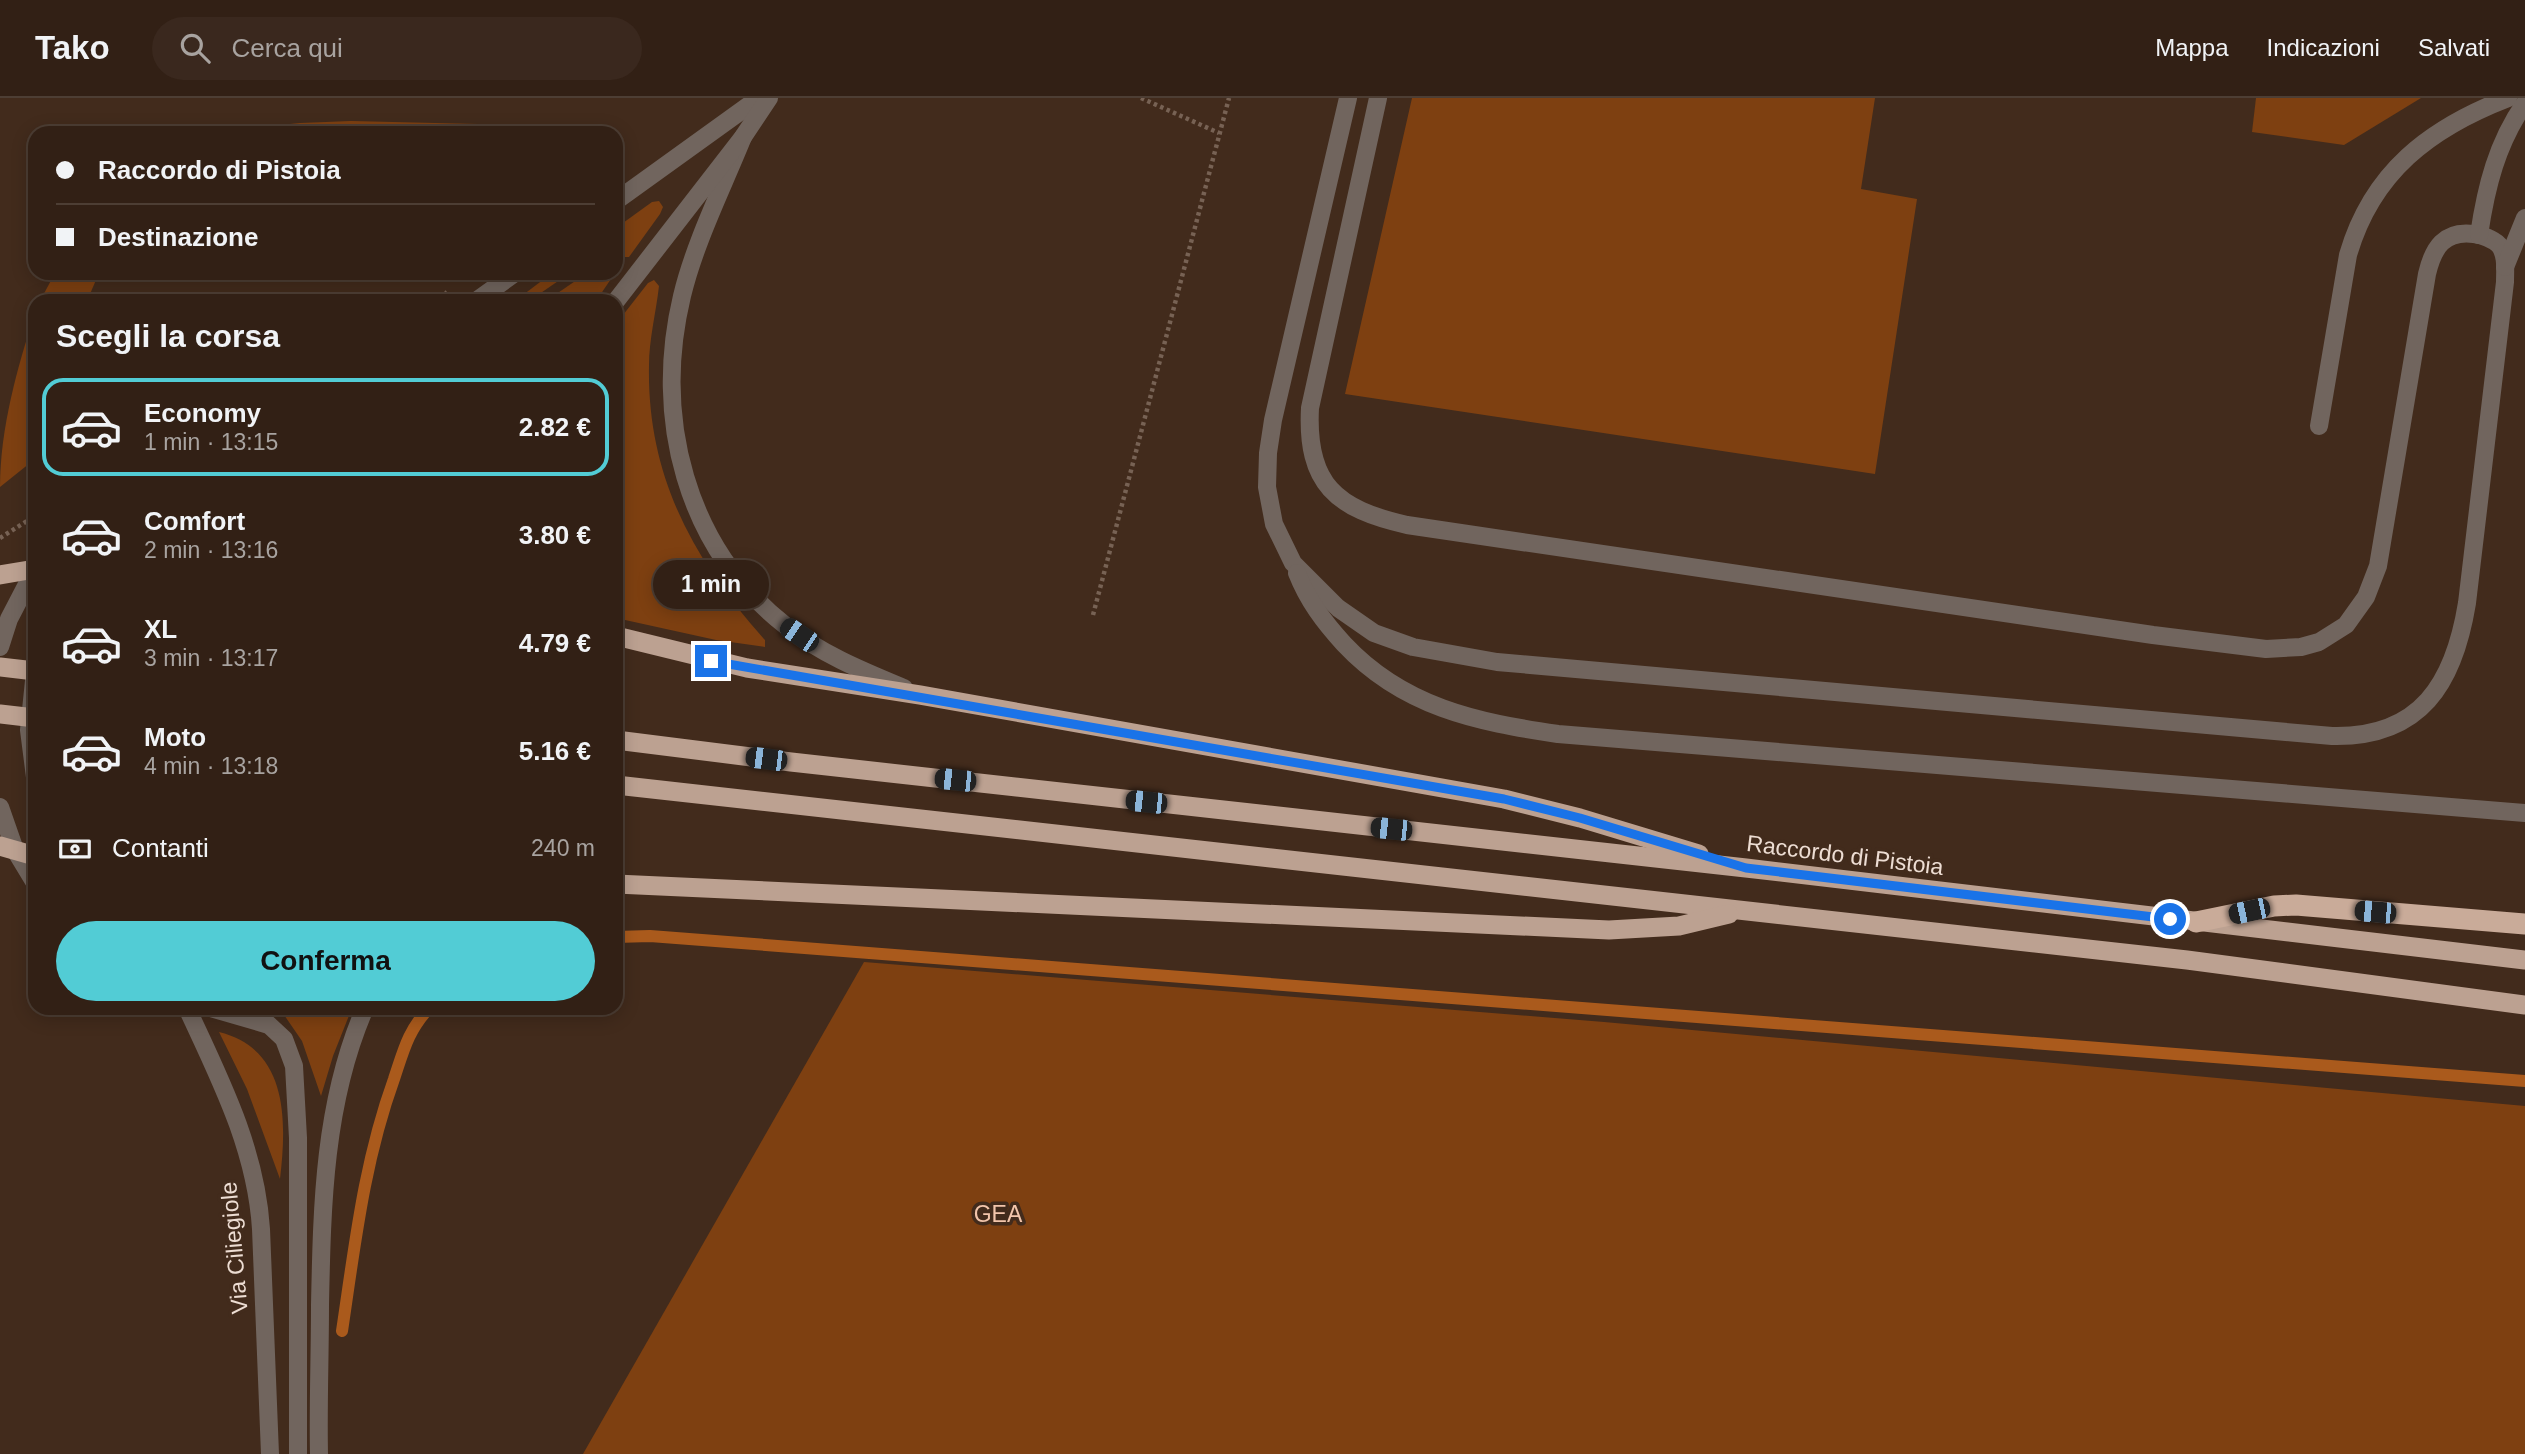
<!DOCTYPE html>
<html lang="it">
<meta charset="utf-8">
<style>
body{margin:0;font-family:Helvetica,sans-serif;background:#3a281e;color:#f1f3f6;height:100vh;display:flex;flex-direction:column;font-size:26px;white-space:nowrap}
*{box-sizing:border-box;margin:0}
p{font-size:23px;color:#a8a3a0}
.icon{flex:none;width:38px;height:38px;fill:none;stroke:currentColor;stroke-width:2;stroke-linecap:round;stroke-linejoin:round}
.map{position:relative;flex:1;overflow:hidden}
.panel{position:absolute;left:28px;top:196px;width:595px;height:721px;display:flex;flex-direction:column;background:#322015;border-radius:21px;box-shadow:0 4px 18px #0003,0 0 0 2px #4d3e34}
.panel>*{flex:none}
.top-card{position:absolute;left:28px;top:28px;width:595px;height:154px;border-radius:21px;box-shadow:0 4px 18px #0003,0 0 0 2px #4d3e34;display:grid;align-content:center;height:154px;padding:0 28px;background:#322015}
.end{position:absolute;width:32px;height:32px;margin:-16px;border:9px solid #1a73e8;background:#fff;box-shadow:0 0 0 4px #fff}
.from{border-radius:50%}
.bubble{position:absolute;height:49px;border-radius:24px;background:#322015;box-shadow:0 4px 18px #0003,0 0 0 2px #4d3e34;font-size:23px;font-weight:800;line-height:49px;text-align:center}
.car{position:absolute;width:21px;height:42px;margin:-21px -10px;border-radius:9px;box-shadow:0 0 5px 2px #0007;background:linear-gradient(#222 24%,#8ab4d8 0 40%,#222 0 76%,#8ab4d8 0 86%,#222 0)}
.top-card b{display:flex;align-items:center;gap:24px;height:66px;font-size:26px}
.top-card b+b{border-top:2px solid #4d3e34}
.top-card i{width:18px;height:18px;background:#f1f3f6}
ul{padding:0;list-style:none}
li{display:flex;align-items:center;gap:21px;height:98px;margin:0 14px 10px;padding:0 14px;border:4px solid transparent;border-radius:21px}
li div{flex:1}
li b{display:block;font-size:26px}
li em{font-style:normal;font-weight:800}
li.on{border-color:#52ccd5}
li>.icon{width:63px;height:63px;stroke-width:1.5}
h2{padding:0 28px;font-size:32px;line-height:84px}
.pay{display:flex;align-items:center;gap:18px;height:77px;padding:0 28px;font-size:26px}
.pay p{margin-inline-start:auto}
.action{display:flex;gap:14px;margin-top:auto;padding:14px 28px}
.action a{flex:1;height:80px;border-radius:42px;background:#52ccd5;color:#111;font-size:28px;font-weight:800;line-height:80px;text-align:center}
header{display:flex;align-items:center;gap:42px;box-sizing:border-box;height:98px;padding:0 35px;background:#322015;border-bottom:2px solid #4d3e34}
header strong{font-size:33px}
nav{display:flex;gap:38px;margin-inline-start:auto;font-size:24px}
.search{width:490px;height:63px;background:#3a281e;display:flex;align-items:center;gap:18px;box-sizing:border-box;padding:0 24px;border-radius:38px;color:#a8a3a0;font-size:26px}
.map>svg:first-child{display:block}
</style>
<header>
<strong>Tako</strong>
<div class="search"><svg class="icon" aria-label="search" viewBox="0 0 24 24"><circle cx="10" cy="10" r="6"/><path d="M15 15l6 6"/></svg>Cerca qui</div>
<nav><a>Mappa</a><a>Indicazioni</a><a>Salvati</a></nav>
</header>
<div class="map">
<svg width="2525" height="1356" viewBox="0 0 2525 1356">
<rect width="100%" height="100%" fill="#422b1c"/>
<g fill="#7e4011">
<path d="M 1412,0 L 1875,0 L 1861,91 L 1917,101 L 1875,376 L 1345,296 Z"/>
<path d="M 2256,0 L 2421,0 L 2344,47 L 2252,34 Z"/>
<path d="M 351,23 L 516,27 L 529,35 L 247,35 L 249,30 L 300,25 Z"/>
<path d="M 659,103 L 663,109 L 660,116 L 629,159 L 616,159 L 616,130 L 652,104 Z"/>
<path d="M 55,175 L 99,175 L 87,203 L 40,203 Z"/>
<path d="M 552,175 L 570,175 L 529,203 L 515,203 Z"/>
<path d="M 587,175 L 615,175 L 596,203 L 546,203 Z"/>
<path d="M 654,182 L 659,188 C 656,215 649,241 649,268 C 647,378 693,462 765,542 L 765,549 L 716,542 L 616,520 L 616,226 L 648,185 Z"/>
<path d="M 35,215 L 35,361 L 0,389 C 0,331 17,270 35,215 Z"/>
<path d="M 864,864 L 1604,924 L 2525,1008 L 2525,1356 L 583,1356 Z"/>
<path d="M 352,910 L 333,958 L 321,998 L 302,943 L 280,911 Z"/>
<path d="M 219,934 C 288,951 287,1022 280,1081 L 247,991 Z"/>
</g>
<g fill="none" stroke-linecap="round" stroke-linejoin="round">
<g stroke="#aa5a1c" stroke-width="12">
<path d="M 616,839 L 650,838 L 2525,983"/>
<path d="M 342,1233 C 355,1146 364,1064 394,981 C 404,951 408,933 429,910"/>
</g>
<g stroke="#776254" stroke-width="4.5" stroke-dasharray="3.5 3.5" stroke-linecap="butt">
<path d="M 1141,0 L 1219,35"/>
<path d="M 434,203 L 447,194"/>
<path d="M 0,440 L 35,418"/>
<path d="M 1093,517 L 1229,0"/>
</g>
<g stroke="#71655e" stroke-width="18">
<path d="M 1348,0 L 1273,322 L 1268,355 L 1267,389 L 1274,426 L 1293,465 L 1338,510 L 1374,535 L 1413,549 L 1497,564 L 2332,638 C 2421,640 2454,585 2467,505 L 2505,184 C 2505,172 2507,157 2499,147 C 2493,141 2482,137 2474,136 C 2444,132 2433,150 2427,176 L 2378,468 L 2366,499 L 2346,527 L 2319,544 L 2301,549 L 2266,551 L 2153,537 L 1407,427 C 1336,411 1306,386 1310,310 L 1378,0"/>
<path d="M 2479,137 C 2486,89 2497,45 2525,5"/>
<path d="M 2505,169 L 2525,120"/>
<path d="M 2319,328 L 2348,157 C 2372,74 2430,30 2508,0"/>
<path d="M 1297,475 C 1308,503 1324,524 1344,546 C 1403,609 1476,624 1558,636 L 2525,715"/>
<path d="M 0,549 L 9,521 L 35,471"/>
<path d="M 0,709 L 15,752 L 35,785"/>
<path d="M 211,910 L 269,927 L 284,941 L 294,968 L 298,1040 L 298,1356"/>
</g>
<g stroke="#71655e" stroke-width="18">
<path d="M 187,910 C 220,981 256,1051 261,1131 L 270,1356"/>
<path d="M 319,1356 C 318,1306 320,1257 320,1207 C 322,1106 324,1004 365,910"/>
</g>
<g stroke="#71655e" stroke-width="18">
<path d="M 743,39 C 722,91 695,144 682,198 C 653,319 685,449 786,528 C 821,556 863,573 904,590"/>
<path d="M 616,103 L 759,0"/>
<path d="M 476,203 L 515,175"/>
<path d="M 616,203 L 743,39 L 769,0"/>
<path d="M 35,573 L 29,632 L 35,679"/>
</g>
<g stroke="#bca191" stroke-width="19">
<path d="M 0,477 L 35,471"/>
<path d="M 616,538 L 747,570 L 920,597 L 1504,701 L 1580,720 L 1699,756"/>
<path d="M 0,569 L 35,573"/>
<path d="M 0,616 L 35,620"/>
<path d="M 616,642 L 791,664 L 1746,770 L 2525,862"/>
<path d="M 616,687 L 2187,862 L 2525,907"/>
<path d="M 0,748 L 35,758"/>
<path d="M 616,786 L 1609,832 L 1679,828 L 1729,816"/>
</g>
<path stroke="#c9ab99" stroke-width="21" d="M 2196,824 L 2274,808 L 2296,807 L 2525,826"/>
</g>
<g fill="none" stroke-linecap="round" stroke-linejoin="round">
<path stroke="#1a73e8" stroke-width="9" d="M 711,563 L 1504,701 L 1580,720 L 1746,770 L 2170,821"/>
</g>
<g text-anchor="middle" stroke-width="7" stroke-linejoin="round" paint-order="stroke">
<g font-size="23" fill="#edddd3" stroke="#422b1c">
<text transform="translate(1845 757) rotate(7)" y="8">Raccordo di Pistoia</text>
<text transform="translate(234 1150) rotate(-95)" y="8">Via Ciliegiole</text>
</g>
<g font-size="23" fill="#f2c5ab" stroke="#422b1c">
<text x="998" y="1124">GEA</text>
</g>
</g>
</svg>
<i class="end from" style="left:2170px;top:821px"></i>
<i class="end" style="left:711px;top:563px"></i>
<div class="bubble" style="left:653px;top:462px;width:116px">1 min</div>
<i class="car" style="left:799px;top:537px;rotate:304deg"></i>
<i class="car" style="left:766px;top:661px;rotate:277deg"></i>
<i class="car" style="left:955px;top:682px;rotate:276deg"></i>
<i class="car" style="left:1146px;top:704px;rotate:276deg"></i>
<i class="car" style="left:1391px;top:731px;rotate:276deg"></i>
<i class="car" style="left:2249px;top:813px;rotate:258deg"></i>
<i class="car" style="left:2375px;top:814px;rotate:275deg"></i>
<div class="top-card">
<b><i class="from"></i>Raccordo di Pistoia</b>
<b><i></i>Destinazione</b>
</div>
<section class="panel">
<h2>Scegli la corsa</h2>
<ul>
<li class="on"><svg class="icon" aria-label="car" viewBox="0 0 24 24"><path d="M5 17H2v-5l4-1 3-4h7l3 4 3 1v5h-3M9 17h6M6 11h13"/><circle cx="7" cy="17" r="2"/><circle cx="17" cy="17" r="2"/></svg><div><b>Economy</b><p>1 min · 13:15</p></div><em>2.82 €</em></li>
<li><svg class="icon" aria-label="car" viewBox="0 0 24 24"><path d="M5 17H2v-5l4-1 3-4h7l3 4 3 1v5h-3M9 17h6M6 11h13"/><circle cx="7" cy="17" r="2"/><circle cx="17" cy="17" r="2"/></svg><div><b>Comfort</b><p>2 min · 13:16</p></div><em>3.80 €</em></li>
<li><svg class="icon" aria-label="car" viewBox="0 0 24 24"><path d="M5 17H2v-5l4-1 3-4h7l3 4 3 1v5h-3M9 17h6M6 11h13"/><circle cx="7" cy="17" r="2"/><circle cx="17" cy="17" r="2"/></svg><div><b>XL</b><p>3 min · 13:17</p></div><em>4.79 €</em></li>
<li><svg class="icon" aria-label="car" viewBox="0 0 24 24"><path d="M5 17H2v-5l4-1 3-4h7l3 4 3 1v5h-3M9 17h6M6 11h13"/><circle cx="7" cy="17" r="2"/><circle cx="17" cy="17" r="2"/></svg><div><b>Moto</b><p>4 min · 13:18</p></div><em>5.16 €</em></li>
</ul>
<div class="pay"><svg class="icon" aria-label="cash" viewBox="0 0 24 24"><path d="M3 7h18v10H3z"/><circle cx="12" cy="12" r="2"/></svg>Contanti<p>240 m</p></div>
<div class="action"><a>Conferma</a></div>
</section>
</div>
